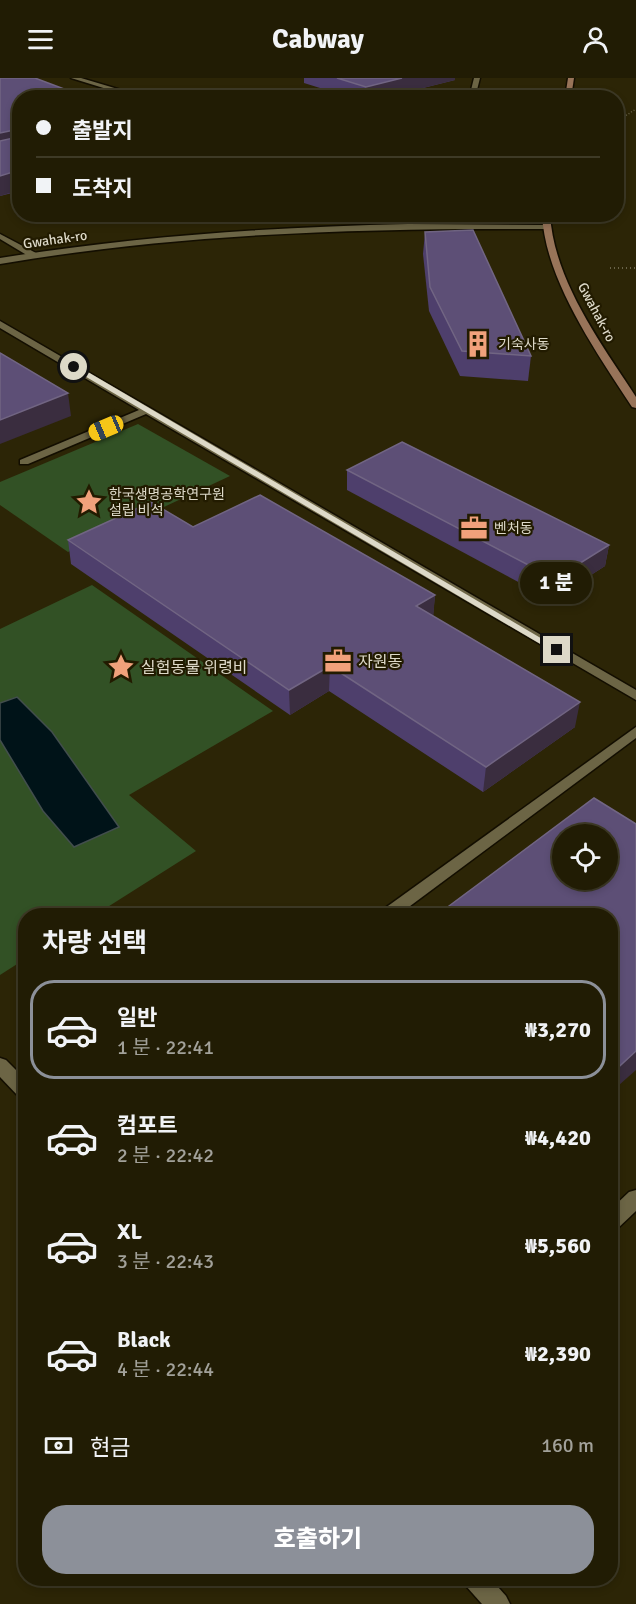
<!DOCTYPE html>
<html lang="ko">
<meta charset="utf-8">
<style>
body{margin:0;font-family:Signika,"Noto Sans KR",sans-serif;background:#2d2913;color:#f1f3f6;height:100vh;display:flex;flex-direction:column;font-size:22px;white-space:nowrap}
*{box-sizing:border-box;margin:0}
p{font-size:20px;color:#a2a19a}
.icon{flex:none;width:33px;height:33px;fill:none;stroke:currentColor;stroke-width:2;stroke-linecap:round;stroke-linejoin:round}
.map{position:relative;flex:1;overflow:hidden}
.sheet{position:absolute;left:18px;top:830px;width:600px;height:678px;display:flex;flex-direction:column;background:#211c04;border-radius:24px;box-shadow:0 3px 9px #0003,0 0 0 2px #3e3a26}
.sheet>*{flex:none}
.hud{position:absolute;left:12px;top:12px;width:612px;height:132px;border-radius:24px;box-shadow:0 3px 9px #0003,0 0 0 2px #3e3a26;display:grid;align-content:center;height:132px;padding:0 24px;background:#211c04}
.controls{position:absolute;left:552px;top:746px;display:grid;gap:12px}
.controls a{display:grid;place-items:center;width:66px;height:66px;border-radius:50%;background:#211c04;box-shadow:0 3px 9px #0003,0 0 0 2px #3e3a26;font-size:30px}
.end{position:absolute;width:27px;height:27px;margin:-14px;border:8px solid #ddd9c8;background:#111;box-shadow:0 0 0 3px #111}
.from{border-radius:50%}
.bubble{position:absolute;height:42px;border-radius:21px;background:#211c04;box-shadow:0 3px 9px #0003,0 0 0 2px #3e3a26;font-size:20px;font-weight:800;line-height:42px;text-align:center}
.car{position:absolute;width:18px;height:36px;margin:-18px -9px;border-radius:8px;box-shadow:0 0 4px 2px #0007;background:linear-gradient(#f5c518 24%,#345 0 40%,#f5c518 0 76%,#345 0 86%,#f5c518 0)}
.hud b{display:flex;align-items:center;gap:21px;height:57px;font-size:22px}
.hud b+b{border-top:2px solid #3e3a26}
.hud i{width:15px;height:15px;background:#f1f3f6}
ul{padding:0;list-style:none}
li{display:flex;align-items:center;gap:18px;height:99px;margin:0 12px 9px;padding:0 12px;border:3px solid transparent;border-radius:24px}
li div{flex:1}
li b{display:block;font-size:22px}
li em{font-style:normal;font-weight:800}
li.current{border-color:#8c9099}
li>.icon{width:54px;height:54px;stroke-width:1.5}
h2{padding:0 24px;font-size:27px;line-height:72px}
.pay{display:flex;align-items:center;gap:15px;height:66px;padding:0 24px;font-size:22px}
.pay p{margin-inline-start:auto}
.action{display:flex;gap:12px;margin-top:auto;padding:12px 24px}
.action a{flex:1;height:69px;border-radius:24px;background:#8c9099;color:#fff;font-size:24px;font-weight:800;line-height:69px;text-align:center}
header{display:flex;justify-content:space-between;align-items:center;height:78px;padding:0 24px;background:#211c04;font-size:27px;font-weight:800}
.map>svg:first-child{display:block}
</style>
<header><svg class="icon" aria-label="menu" viewBox="0 0 24 24"><path d="M4 6h16M4 12h16M4 18h16"/></svg>Cabway<svg class="icon" aria-label="person" viewBox="0 0 24 24"><circle cx="12" cy="8" r="4"/><path d="M4 21q1-7 8-7t8 7"/></svg></header>
<div class="map">
<svg width="636" height="1526" viewBox="0 0 636 1526">
<rect width="100%" height="100%" fill="#2c2506"/>
<g fill="#325125">
<path d="M 138,346 L 230,398 L 68,474 L 0,427 L 0,404 Z"/>
<path d="M 92,507 L 273,633 L 129,717 L 196,773 L 95,837 L 26,837 L 25,881 L 0,897 L 0,551 Z"/>
</g>
<path fill="#001318" stroke="#424e4d" stroke-width="1.5" d="M 17,619 L 52,654 L 119,749 L 74,769 L 43,733 L 0,662 L 0,625 Z"/>
<g fill="none" stroke-linecap="round" stroke-linejoin="round">
<defs>
<g id="service">
<path d="M 71,0 L 81,0 L 148,20 L 136,20 Z"/>
<path d="M 474,0 L 480,0 L 475,20 L 469,20 Z"/>
<path d="M 232,18 L 274,18 L 277,20 L 229,20 Z"/>
<path d="M 0,156 L 36,175 L 37,177 L 30,179 L 0,161 Z"/>
<path d="M 0,243 L 636,612 L 636,622 L 146,336 L 28,386 L 20,386 L 20,382 L 139,332 L 0,250 Z"/>
<path d="M 636,649 L 636,660 L 398,837 L 379,837 L 381,833 Z"/>
<path d="M 0,980 L 6,982 L 26,1002 L 26,1022 L 20,1020 L 0,999 Z"/>
<path d="M 636,1112 L 636,1133 L 617,1151 L 610,1154 L 610,1132 L 629,1114 Z"/>
<path d="M 462,1500 L 490,1500 L 506,1518 L 510,1526 L 482,1526 L 466,1508 Z"/>
</g>
<path id="tertiary" d="M 408,146 L 545,147 L 549,149 L 545,151 C 362,150 181,155 0,186 L 0,180 C 136,158 271,149 408,146 Z"/>
<g id="secondary">
<path d="M 568,0 L 574,0 L 571,20 L 565,20 Z"/>
<path d="M 542,136 L 550,136 C 554,203 601,265 636,319 L 636,330 L 632,329 C 597,275 545,202 542,136 Z"/>
</g>
</defs>
<use href="#service" stroke="#130e00" stroke-width="3"/>
<use href="#tertiary" stroke="#130e00" stroke-width="3"/>
<use href="#secondary" stroke="#130e00" stroke-width="3"/>
<path stroke="#696349" stroke-width="1.5" stroke-dasharray="1 2" stroke-linecap="butt" d="M 616,44 L 636,31"/>
<path stroke="#696349" stroke-width="2" stroke-dasharray="1 3" stroke-linecap="butt" d="M 610,190 L 636,190"/>
<use href="#service" fill="#6c6545" fill-rule="evenodd"/>
<use href="#tertiary" fill="#6c6545" fill-rule="evenodd"/>
<use href="#secondary" fill="#987459" fill-rule="evenodd"/>
</g>
<g fill="#4e3f6c">
<path d="M 0,0 L 20,20 L 20,113 L 0,118 Z"/>
<path d="M 304,0 L 455,0 L 455,2 L 383,20 L 352,20 L 304,5 Z"/>
<path d="M 425,154 L 531,278 L 528,303 L 460,298 L 429,233 L 423,176 Z"/>
<path d="M 347,392 L 609,467 L 605,488 L 552,522 L 347,412 Z"/>
<path d="M 193,449 L 435,517 L 433,538 L 575,649 L 483,714 L 329,613 L 290,637 L 71,486 L 68,462 Z"/>
</g>
<g fill="#3a2d3f">
<path d="M 402,0 L 455,0 L 455,2 L 383,20 L 366,20 L 366,9 Z"/>
<path d="M 19,51 L 20,70 L 0,74 L 0,55 Z"/>
<path d="M 16,93 L 19,112 L 0,118 L 0,98 Z"/>
<path d="M 77,136 L 88,136 L 77,140 Z"/>
<path d="M 68,315 L 71,338 L 0,366 L 0,342 Z"/>
<path d="M 609,467 L 605,488 L 552,522 L 555,501 Z"/>
<path d="M 435,517 L 433,542 L 416,528 Z"/>
<path d="M 330,588 L 329,613 L 290,637 L 289,612 Z"/>
<path d="M 580,624 L 575,649 L 483,714 L 486,689 Z"/>
<path d="M 636,973 L 636,992 L 610,1015 L 610,997 Z"/>
</g>
<g fill="#5d4f76" stroke="#716583" stroke-width="1.5" fill-rule="evenodd">
<path d="M 0,0 L 35,0 L 88,20 L 20,20 L 20,95 L 16,93 L 0,98 L 0,63 L 18,59 L 19,51 L 0,55 Z"/>
<path d="M 337,0 L 402,0 L 366,9 Z"/>
<path d="M 473,152 L 531,278 L 462,273 L 430,209 L 425,154 Z"/>
<path d="M 0,275 L 68,315 L 0,342 Z"/>
<path d="M 402,364 L 609,467 L 555,501 L 347,392 Z"/>
<path d="M 260,417 L 435,517 L 416,528 L 580,624 L 486,689 L 330,588 L 289,612 L 68,462 L 151,424 L 193,449 Z"/>
<path d="M 594,720 L 636,746 L 636,973 L 610,997 L 610,837 L 437,837 ZM 562,756 L 608,756 L 608,801 L 562,801 Z"/>
</g>
<path fill="#ddd9c8" d="M 71,287 L 76,287 L 561,572 L 554,574 L 71,290 Z"/>
<defs>
<symbol id="building-bare" viewBox="-9 -9 18 18"><path d="M-4-6H4V6H1V3H-1V6H-4ZM-2.5-4.3h1.7v1.8h-1.7ZM.8-4.3h1.7v1.8H.8ZM-2.5-1h1.7V.8h-1.7ZM.8-1h1.7V.8H.8Z" fill="#f1a17b" stroke="#221b00" stroke-width="2.5" paint-order="stroke"/></symbol>
<symbol id="sight-bare" viewBox="-9 -9 18 18"><path d="M0-6L1.8-2.2L6-1.7L2.9 1.2L3.7 5.4L0 3.3L-3.7 5.4L-2.9 1.2L-6-1.7L-1.8-2.2Z" fill="#f1a17b" stroke="#221b00" stroke-width="2.5" paint-order="stroke"/></symbol>
<symbol id="office-bare" viewBox="-9 -9 18 18"><path d="M-6-3h4V-5.5h4V-3h4V5H-6ZM-1-4.5V-3h2v-1.5ZM-6 0V1H6V0Z" fill="#f1a17b" stroke="#221b00" stroke-width="2.5" paint-order="stroke"/></symbol>
</defs>
<g fill-rule="evenodd">
<use href="#building-bare" x="459" y="247" width="38" height="38"/>
<use href="#sight-bare" x="70" y="405" width="38" height="38"/>
<use href="#office-bare" x="455" y="431" width="38" height="38"/>
<use href="#office-bare" x="319" y="564" width="38" height="38"/>
<use href="#sight-bare" x="102" y="570" width="38" height="38"/>
</g>
<g text-anchor="middle" stroke-width="4.5" stroke-linejoin="round" paint-order="stroke">
<g font-size="14" fill="#ddd9c8" stroke="#221b00">
<text transform="translate(55 161) rotate(-8)" y="5">Gwahak-ro</text>
<text transform="translate(597 234) rotate(62)" y="5">Gwahak-ro</text>
</g>
<g font-size="14" fill="#ddd9c8" stroke="#221b00" text-anchor="start">
<text x="498" y="271">기숙사동</text>
<text x="109" y="421">한국생명공학연구원<tspan x="109" dy="16">설립 비석</tspan></text>
<text x="494" y="455">벤처동</text>
</g>
<g font-size="16" fill="#ddd9c8" stroke="#221b00" text-anchor="start">
<text x="358" y="589">자원동</text>
<text x="141" y="595">실험동물 위령비</text>
</g>
</g>
</svg>
<div class="controls">
<a><svg class="icon" aria-label="locate" viewBox="0 0 24 24"><circle cx="12" cy="12" r="6"/><path d="M12 2v4M12 18v4M2 12h4M18 12h4"/></svg></a>
</div>
<i class="end from" style="left:74px;top:289px"></i>
<i class="end" style="left:557px;top:572px"></i>
<div class="bubble" style="left:520px;top:484px;width:72px">1 분</div>
<i class="car" style="left:106px;top:350px;rotate:247deg"></i>
<div class="hud">
<b><i class="from"></i>출발지</b>
<b><i></i>도착지</b>
</div>
<section class="sheet">
<h2>차량 선택</h2>
<ul>
<li class="current"><svg class="icon" aria-label="car" viewBox="0 0 24 24"><path d="M5 17H2v-5l4-1 3-4h7l3 4 3 1v5h-3M9 17h6M6 11h13"/><circle cx="7" cy="17" r="2"/><circle cx="17" cy="17" r="2"/></svg><div><b>일반</b><p>1 분 · 22:41</p></div><em>₩3,270</em></li>
<li><svg class="icon" aria-label="car" viewBox="0 0 24 24"><path d="M5 17H2v-5l4-1 3-4h7l3 4 3 1v5h-3M9 17h6M6 11h13"/><circle cx="7" cy="17" r="2"/><circle cx="17" cy="17" r="2"/></svg><div><b>컴포트</b><p>2 분 · 22:42</p></div><em>₩4,420</em></li>
<li><svg class="icon" aria-label="car" viewBox="0 0 24 24"><path d="M5 17H2v-5l4-1 3-4h7l3 4 3 1v5h-3M9 17h6M6 11h13"/><circle cx="7" cy="17" r="2"/><circle cx="17" cy="17" r="2"/></svg><div><b>XL</b><p>3 분 · 22:43</p></div><em>₩5,560</em></li>
<li><svg class="icon" aria-label="car" viewBox="0 0 24 24"><path d="M5 17H2v-5l4-1 3-4h7l3 4 3 1v5h-3M9 17h6M6 11h13"/><circle cx="7" cy="17" r="2"/><circle cx="17" cy="17" r="2"/></svg><div><b>Black</b><p>4 분 · 22:44</p></div><em>₩2,390</em></li>
</ul>
<div class="pay"><svg class="icon" aria-label="cash" viewBox="0 0 24 24"><path d="M3 7h18v10H3z"/><circle cx="12" cy="12" r="2"/></svg>현금<p>160 m</p></div>
<div class="action"><a>호출하기</a></div>
</section>
</div>
